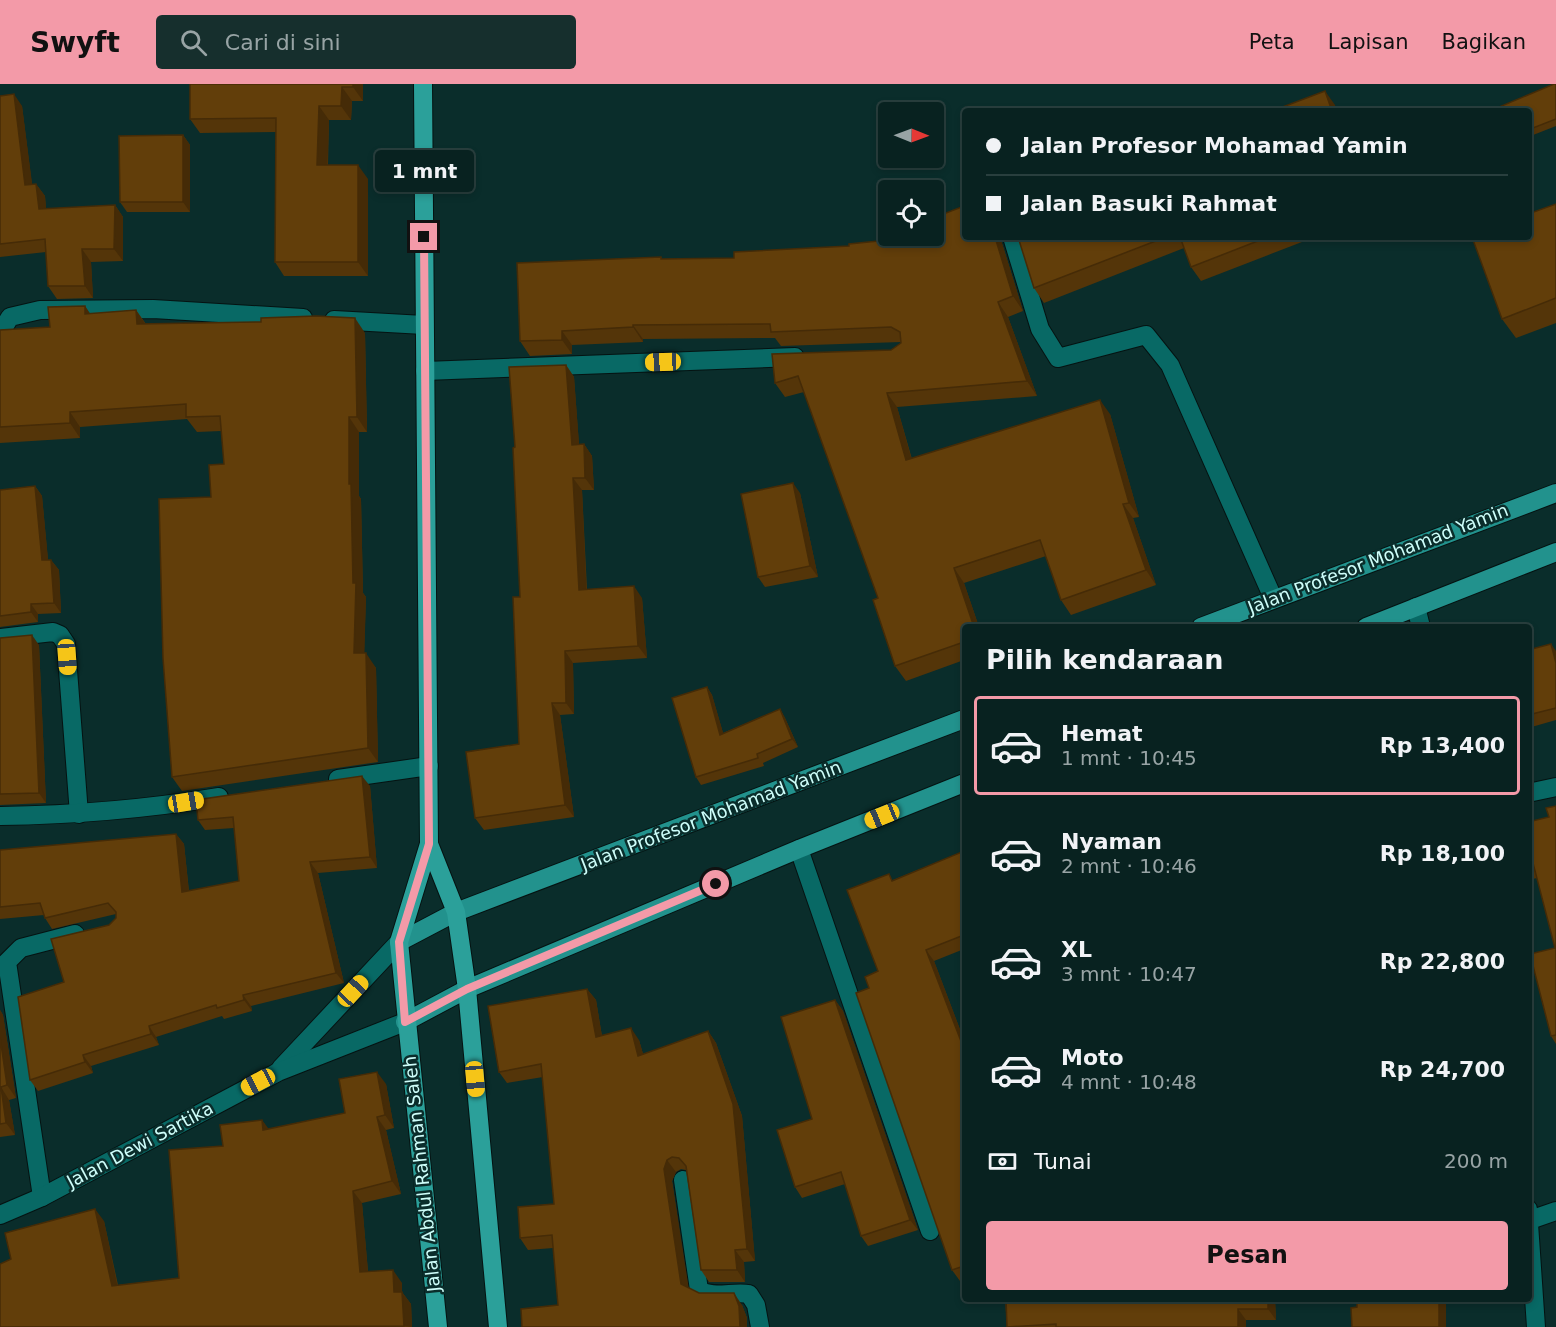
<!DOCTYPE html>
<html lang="id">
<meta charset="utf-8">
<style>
body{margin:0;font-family:"DejaVu Sans",sans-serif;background:#162f2d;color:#f1f3f6;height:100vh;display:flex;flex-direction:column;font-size:22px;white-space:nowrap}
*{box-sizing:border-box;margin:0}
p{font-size:20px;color:#98a4a5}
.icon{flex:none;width:33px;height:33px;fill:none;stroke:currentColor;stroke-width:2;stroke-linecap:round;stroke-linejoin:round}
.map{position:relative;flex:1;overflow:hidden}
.details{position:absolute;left:962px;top:540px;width:570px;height:678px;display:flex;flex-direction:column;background:#082220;border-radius:6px;box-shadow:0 3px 9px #0003,0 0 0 2px #293f3e}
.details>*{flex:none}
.banner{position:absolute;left:962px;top:24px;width:570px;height:132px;border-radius:6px;box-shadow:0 3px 9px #0003,0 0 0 2px #293f3e;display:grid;align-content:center;height:132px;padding:0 24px;background:#082220}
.needle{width:39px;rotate:91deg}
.buttons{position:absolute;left:878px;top:18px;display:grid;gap:12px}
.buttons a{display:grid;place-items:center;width:66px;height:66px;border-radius:6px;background:#082220;box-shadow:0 3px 9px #0003,0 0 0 2px #293f3e;font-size:30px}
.end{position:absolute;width:27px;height:27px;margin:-14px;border:8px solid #f39aa8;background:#111;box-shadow:0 0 0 3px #111}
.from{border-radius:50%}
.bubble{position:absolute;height:42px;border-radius:6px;background:#082220;box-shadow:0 3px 9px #0003,0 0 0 2px #293f3e;font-size:20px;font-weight:700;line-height:42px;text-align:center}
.car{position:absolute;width:18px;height:36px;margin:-18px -9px;border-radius:8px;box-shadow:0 0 4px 2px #0007;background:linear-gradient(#f5c518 24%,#345 0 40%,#f5c518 0 76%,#345 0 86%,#f5c518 0)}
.banner b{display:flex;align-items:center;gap:21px;height:57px;font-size:22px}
.banner b+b{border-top:2px solid #293f3e}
.banner i{width:15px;height:15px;background:#f1f3f6}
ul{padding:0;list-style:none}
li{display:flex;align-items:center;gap:18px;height:99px;margin:0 12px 9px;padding:0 12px;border:3px solid transparent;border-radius:6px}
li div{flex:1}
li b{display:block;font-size:22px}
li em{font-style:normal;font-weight:700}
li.active{border-color:#f39aa8}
li>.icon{width:54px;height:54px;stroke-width:1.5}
h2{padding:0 24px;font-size:27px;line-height:72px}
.pay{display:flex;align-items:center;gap:15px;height:66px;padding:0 24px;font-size:22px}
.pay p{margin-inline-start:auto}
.cta{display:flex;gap:12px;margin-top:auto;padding:12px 24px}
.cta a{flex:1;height:69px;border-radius:6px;background:#f39aa8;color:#111;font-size:24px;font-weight:700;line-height:69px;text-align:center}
header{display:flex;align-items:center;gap:36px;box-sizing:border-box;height:84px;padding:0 30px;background:#f39aa8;color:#111}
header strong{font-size:28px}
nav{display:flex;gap:33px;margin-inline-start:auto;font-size:21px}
.search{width:420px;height:54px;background:#162f2d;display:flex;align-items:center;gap:15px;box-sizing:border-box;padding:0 21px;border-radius:6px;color:#98a4a5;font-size:22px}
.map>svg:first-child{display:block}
</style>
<header>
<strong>Swyft</strong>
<div class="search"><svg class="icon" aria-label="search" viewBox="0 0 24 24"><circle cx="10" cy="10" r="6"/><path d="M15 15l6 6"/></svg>Cari di sini</div>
<nav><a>Peta</a><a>Lapisan</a><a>Bagikan</a></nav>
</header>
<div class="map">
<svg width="1556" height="1243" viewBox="0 0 1556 1243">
<rect width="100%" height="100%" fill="#0a2d2b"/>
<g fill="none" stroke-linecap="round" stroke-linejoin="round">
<defs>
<g id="service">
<path d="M 1012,153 L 1040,245 L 1058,274 L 1146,251 L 1170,281 L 1273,514"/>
<path d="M 42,1113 L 7,878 L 21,864 L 75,850"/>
</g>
<g id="minor">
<path d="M 334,236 L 424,241"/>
<path d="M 0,250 L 10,233 L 40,226 L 153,225 L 303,234"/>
<path d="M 425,287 L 795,273"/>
<path d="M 1416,523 L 1421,543"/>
<path d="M 0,554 L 53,548 L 60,551 L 66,560 L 79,730"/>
<path d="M 338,695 L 429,682"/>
<path d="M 1528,709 L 1556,703"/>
<path d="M 0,732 C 74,731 146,725 219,713"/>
<path d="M 799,765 L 930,1147"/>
<path d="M 683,1096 L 699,1206 C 712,1215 734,1207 749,1210 L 756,1221 L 760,1243"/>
<path d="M 1528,1125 L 1536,1243"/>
<path d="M 1530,1136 L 1556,1127"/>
</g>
<g id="secondary">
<path d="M 281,984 L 399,858"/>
<path d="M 0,1131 L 42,1113 L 278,988 L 405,938"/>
</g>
<g id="primary">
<path d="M 1201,543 L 1556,409"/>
<path d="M 1366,543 L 1556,468"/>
<path d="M 399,858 L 456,828 L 964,635"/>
<path d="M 405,938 L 467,905 L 799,765 L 964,699"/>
</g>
<g id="trunk">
<path d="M 423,0 L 429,760 L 399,858 L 438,1243"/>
<path d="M 429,760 L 456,828 L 467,905 L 498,1243"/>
</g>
</defs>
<use href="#service" stroke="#051312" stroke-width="20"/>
<use href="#minor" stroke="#051312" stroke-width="20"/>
<use href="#secondary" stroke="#051312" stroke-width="20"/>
<use href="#primary" stroke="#051312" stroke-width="20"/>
<use href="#trunk" stroke="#051312" stroke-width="20"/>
<use href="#service" stroke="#086965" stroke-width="18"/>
<use href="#minor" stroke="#086965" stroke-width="18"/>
<use href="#secondary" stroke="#086965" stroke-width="18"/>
<use href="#primary" stroke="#22928d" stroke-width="18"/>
<use href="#trunk" stroke="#2ba09a" stroke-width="18"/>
</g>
<g fill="#543509">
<path d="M 190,0 L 363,0 L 363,17 L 352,17 L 351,36 L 329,36 L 328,81 L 368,95 L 368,192 L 284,192 L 275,178 L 276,48 L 200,49 L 190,35 Z"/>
<path d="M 1556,0 L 1556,42 L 1528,53 L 1528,27 Z"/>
<path d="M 0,12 L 22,22 L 32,101 L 36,100 L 45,112 L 46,125 L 115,121 L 123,133 L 123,177 L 91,178 L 93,214 L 57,215 L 48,202 L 46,168 L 0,173 Z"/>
<path d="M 183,51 L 190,61 L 190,128 L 127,128 L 120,118 Z"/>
<path d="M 1556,120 L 1556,239 L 1516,254 L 1502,235 Z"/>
<path d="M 964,153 L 1002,153 L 1001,156 L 1023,227 L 1008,233 L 1037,312 L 897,323 L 912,375 L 1110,330 L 1139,433 L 1133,434 L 1156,501 L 1071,531 L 1061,516 L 1046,472 L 964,499 L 979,543 L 964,543 L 964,576 L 906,597 L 895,582 L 878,514 L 804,308 L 785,313 L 775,299 L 891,266 L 901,259 L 901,258 L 781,262 L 775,254 L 643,255 L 643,258 L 572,261 L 572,270 L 530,272 L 520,257 L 661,173 L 662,175 L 734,174 L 849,162 Z"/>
<path d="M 1018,153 L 1315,153 L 1201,197 L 1191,183 L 1184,164 L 1044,219 L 1034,204 Z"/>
<path d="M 85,222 L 90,230 L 136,226 L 146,240 L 365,249 L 367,348 L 359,348 L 359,412 L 361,415 L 363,509 L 366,513 L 364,569 L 376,584 L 378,678 L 182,707 L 172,693 L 211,413 L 224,380 L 221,347 L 197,348 L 187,335 L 80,343 L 80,354 L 0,359 L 0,246 L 50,243 Z"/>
<path d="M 566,281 L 574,293 L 579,361 L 584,360 L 592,372 L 594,406 L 582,406 L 587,505 L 642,514 L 647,574 L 573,579 L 574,630 L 560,631 L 574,733 L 484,746 L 475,734 L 519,660 L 520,513 L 515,363 Z"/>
<path d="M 35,402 L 42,412 L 48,476 L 51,476 L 59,486 L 61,529 L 38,530 L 38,538 L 0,543 L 0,406 Z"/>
<path d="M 800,409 L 818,493 L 765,503 L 758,493 Z"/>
<path d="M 0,554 L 39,561 L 46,719 L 0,721 Z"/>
<path d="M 1528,566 L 1556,567 L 1556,636 L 1528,644 Z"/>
<path d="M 707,603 L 712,611 L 723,649 L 780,625 L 785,634 L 798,663 L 763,679 L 764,682 L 701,701 L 696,693 Z"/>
<path d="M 370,702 L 377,784 L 318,789 L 344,899 L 251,922 L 252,927 L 224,935 L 222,932 L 156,953 L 159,961 L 91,982 L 93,989 L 38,1007 L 30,996 L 64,898 L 109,841 L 116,834 L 116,830 L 52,845 L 45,834 L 44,831 L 0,835 L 0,766 L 176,750 L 184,760 L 189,807 L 239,797 L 234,744 L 205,746 L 198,736 Z"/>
<path d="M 1556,722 L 1556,960 L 1551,952 L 1555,864 L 1537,794 L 1528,796 L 1528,738 L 1549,733 Z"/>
<path d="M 964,767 L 964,865 L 934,877 L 964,956 L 964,1196 L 960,1197 L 952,1186 L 869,904 L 878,887 L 893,796 Z"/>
<path d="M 587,905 L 596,916 L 602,952 L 639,956 L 643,970 L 708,947 L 716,959 L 742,1032 L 755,1177 L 744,1178 L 745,1198 L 709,1198 L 701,1186 L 686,1086 L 681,1085 L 676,1088 L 672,1097 L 688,1204 L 699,1209 L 742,1221 L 747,1234 L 747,1243 L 522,1243 L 558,1221 L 553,1164 L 528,1166 L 520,1154 L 554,1120 L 543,993 L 507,999 L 499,988 Z"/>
<path d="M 835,916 L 843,927 L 918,1146 L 868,1162 L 861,1152 L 845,1100 L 802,1114 L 795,1103 L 812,1035 Z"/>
<path d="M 0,926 L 3,931 L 16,1014 L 9,1016 L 15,1051 L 0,1053 Z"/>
<path d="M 386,1000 L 394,1044 L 386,1046 L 401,1110 L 362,1119 L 368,1187 L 402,1199 L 402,1208 L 411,1220 L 412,1243 L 0,1243 L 11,1175 L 104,1137 L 118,1201 L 179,1194 L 223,1062 L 262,1036 L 268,1045 L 345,1029 Z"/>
<path d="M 1005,1215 L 1275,1215 L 1276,1236 L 1246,1236 L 1246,1243 L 1007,1243 Z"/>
</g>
<g fill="#452b07">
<path d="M 353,0 L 363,0 L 363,17 L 353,3 Z"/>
<path d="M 342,3 L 352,17 L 351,36 L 341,22 Z"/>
<path d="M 1325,7 L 1335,21 L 1337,27 L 1332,27 Z"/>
<path d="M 14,10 L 22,22 L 34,114 L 25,101 Z"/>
<path d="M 319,22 L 329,36 L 327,95 L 317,81 Z"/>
<path d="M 183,51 L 190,61 L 190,128 L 183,118 Z"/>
<path d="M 358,81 L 368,95 L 368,192 L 358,178 Z"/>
<path d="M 36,100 L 45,112 L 47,137 L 39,125 Z"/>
<path d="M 115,121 L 123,133 L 123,177 L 114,165 Z"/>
<path d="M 995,153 L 1002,153 L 1001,156 L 1023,227 L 1013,212 Z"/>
<path d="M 82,165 L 91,178 L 93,214 L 85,202 Z"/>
<path d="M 998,218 L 1008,233 L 1037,312 L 1027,297 Z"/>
<path d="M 85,222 L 95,237 L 85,230 Z"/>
<path d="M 136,226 L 146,241 L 137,240 Z"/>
<path d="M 355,234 L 365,249 L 367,348 L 357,333 Z"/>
<path d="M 633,241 L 643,255 L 643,258 L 633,243 Z"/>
<path d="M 562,247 L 572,261 L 572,270 L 562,256 Z"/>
<path d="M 566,281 L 574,293 L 580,373 L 572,361 Z"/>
<path d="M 887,309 L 897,323 L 916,391 L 906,376 Z"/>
<path d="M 1100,316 L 1110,330 L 1139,433 L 1129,419 Z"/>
<path d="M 70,328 L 80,343 L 80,354 L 70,339 Z"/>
<path d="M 349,333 L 359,348 L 359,412 L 361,415 L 363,509 L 366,513 L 364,584 L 354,569 L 353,499 L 349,400 Z"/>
<path d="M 584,360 L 592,372 L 594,406 L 585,394 Z"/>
<path d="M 573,394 L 582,406 L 587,518 L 579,506 Z"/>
<path d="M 793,399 L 800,409 L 818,493 L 810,482 Z"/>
<path d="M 35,402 L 42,412 L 49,486 L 42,476 Z"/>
<path d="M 1123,420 L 1133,434 L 1156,501 L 1146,486 Z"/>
<path d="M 51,476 L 59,486 L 61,529 L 54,519 Z"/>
<path d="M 954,484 L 964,499 L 979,543 L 974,543 Z"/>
<path d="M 634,502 L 642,514 L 647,574 L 638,562 Z"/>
<path d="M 31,520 L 38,530 L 38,538 L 31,528 Z"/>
<path d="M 32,551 L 39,561 L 46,719 L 39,709 Z"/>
<path d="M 1551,560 L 1556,567 L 1556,579 Z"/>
<path d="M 565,567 L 573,579 L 574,630 L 566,619 Z"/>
<path d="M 366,569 L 376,584 L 378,678 L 368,664 Z"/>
<path d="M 707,603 L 712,611 L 726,659 L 720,651 Z"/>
<path d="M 552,619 L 560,631 L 574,733 L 565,721 Z"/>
<path d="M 780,625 L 785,634 L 798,663 L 792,655 Z"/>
<path d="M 362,692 L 370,702 L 377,784 L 370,773 Z"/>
<path d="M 176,750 L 184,760 L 190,819 L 182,808 Z"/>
<path d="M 310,778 L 318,789 L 344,899 L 336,889 Z"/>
<path d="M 926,866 L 934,877 L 964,956 L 964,965 Z"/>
<path d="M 587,905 L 596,916 L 604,965 L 596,953 Z"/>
<path d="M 243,911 L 251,922 L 252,927 L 244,916 Z"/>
<path d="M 835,916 L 843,927 L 918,1146 L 910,1136 Z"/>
<path d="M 0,926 L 3,931 L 16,1014 L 7,1001 L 0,953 Z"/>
<path d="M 149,942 L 156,953 L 159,961 L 151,950 Z"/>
<path d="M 631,944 L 639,956 L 647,984 L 638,972 Z"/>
<path d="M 708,947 L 716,959 L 742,1032 L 755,1177 L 747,1165 Z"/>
<path d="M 83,971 L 91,982 L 93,989 L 85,978 Z"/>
<path d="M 377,988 L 386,1000 L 394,1044 L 385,1031 Z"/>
<path d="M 1,1003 L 9,1016 L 15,1051 L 6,1039 Z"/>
<path d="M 377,1033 L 386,1046 L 401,1110 L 392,1097 Z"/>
<path d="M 262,1036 L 271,1048 L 263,1046 Z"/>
<path d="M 667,1076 L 676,1088 L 672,1097 L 690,1212 L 681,1200 L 664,1085 Z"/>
<path d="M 353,1107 L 362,1119 L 369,1200 L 360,1188 Z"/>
<path d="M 95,1125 L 104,1137 L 120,1214 L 112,1202 Z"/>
<path d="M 735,1166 L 744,1178 L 745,1198 L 737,1186 Z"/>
<path d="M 393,1186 L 402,1199 L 402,1208 L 411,1220 L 412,1243 L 404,1242 L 394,1208 Z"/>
<path d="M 734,1209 L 742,1221 L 747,1234 L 747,1243 L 740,1243 Z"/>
<path d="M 1268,1215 L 1275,1215 L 1276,1236 L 1268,1225 Z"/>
<rect x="1439" y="1215" width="7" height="28"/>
<path d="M 1238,1225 L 1246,1236 L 1246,1243 L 1238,1243 Z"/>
</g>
<g fill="#623e0a" stroke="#452b07" stroke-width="1.5">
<path d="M 190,0 L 353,0 L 353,3 L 342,3 L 341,22 L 319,22 L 317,81 L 358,81 L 358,178 L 275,178 L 276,34 L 190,35 Z"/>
<path d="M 1554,0 L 1556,0 L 1556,35 L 1528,46 L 1528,27 L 1493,27 L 1492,26 Z"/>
<path d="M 1325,7 L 1332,27 L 1272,27 Z"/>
<path d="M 14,10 L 25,101 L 36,100 L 39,125 L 115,121 L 114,165 L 82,165 L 85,202 L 48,202 L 45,155 L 0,160 L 0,12 Z"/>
<path d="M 183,51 L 183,118 L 120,118 L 119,52 Z"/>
<path d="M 1556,120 L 1556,214 L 1502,235 L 1472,153 L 1528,153 L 1528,130 Z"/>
<path d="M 964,122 L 964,153 L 995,153 L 1013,212 L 998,218 L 1027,297 L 887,309 L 906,376 L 1100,316 L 1129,419 L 1123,420 L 1146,486 L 1061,516 L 1040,456 L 954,484 L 974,543 L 964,543 L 964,558 L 895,582 L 873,516 L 878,514 L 798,292 L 775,299 L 772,270 L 891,266 L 901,259 L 900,248 L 891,243 L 771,248 L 770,240 L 633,241 L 633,243 L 562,247 L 562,256 L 520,257 L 517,179 L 661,173 L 661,175 L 734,174 L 734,168 L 849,162 L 849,160 L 919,153 L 918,152 L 933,152 L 933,134 Z"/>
<path d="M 1018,153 L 1166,153 L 1034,204 Z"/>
<path d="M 1180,153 L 1268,153 L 1191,183 Z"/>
<path d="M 85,222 L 85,230 L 136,226 L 137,240 L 261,238 L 261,234 L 316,232 L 355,234 L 357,333 L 349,333 L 349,400 L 351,400 L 353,499 L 356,499 L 354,569 L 366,569 L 368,664 L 172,693 L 163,574 L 159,415 L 211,413 L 209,381 L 224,380 L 220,332 L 186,333 L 186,320 L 70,328 L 70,339 L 0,343 L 0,246 L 50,243 L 48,223 Z"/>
<path d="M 566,281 L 572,361 L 584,360 L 585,394 L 573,394 L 579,506 L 634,502 L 638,562 L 565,567 L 566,619 L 552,619 L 565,721 L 475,734 L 466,668 L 519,660 L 513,513 L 520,513 L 513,364 L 515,363 L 509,283 Z"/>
<path d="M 793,399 L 810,482 L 758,493 L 741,410 Z"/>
<path d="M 35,402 L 42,476 L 51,476 L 54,519 L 31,520 L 31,528 L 0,532 L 0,406 Z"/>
<path d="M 32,551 L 39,709 L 0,710 L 0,554 Z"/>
<path d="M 1551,560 L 1556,579 L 1556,624 L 1528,631 L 1528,566 Z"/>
<path d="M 707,603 L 720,651 L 780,625 L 792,655 L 757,670 L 758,674 L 696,693 L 672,614 Z"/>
<path d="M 362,692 L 370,773 L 310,778 L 336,889 L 243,911 L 244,916 L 217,924 L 216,921 L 149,942 L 151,950 L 83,971 L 85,978 L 30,996 L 18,913 L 64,898 L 51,855 L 109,841 L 116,834 L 116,828 L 108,819 L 45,834 L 40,819 L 0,823 L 0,766 L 176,750 L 182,808 L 239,797 L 233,733 L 198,736 L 196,716 Z"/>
<path d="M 1556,722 L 1556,951 L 1551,952 L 1530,870 L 1555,864 L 1533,779 L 1528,780 L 1528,738 L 1549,733 L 1546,724 Z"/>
<path d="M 964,767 L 964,851 L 926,866 L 964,965 L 964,1182 L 952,1186 L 856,909 L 869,904 L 865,893 L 878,887 L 847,806 L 889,790 L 892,797 Z"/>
<path d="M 587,905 L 596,953 L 631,944 L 638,972 L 708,947 L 733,1020 L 747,1165 L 735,1166 L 737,1186 L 701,1186 L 686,1082 L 679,1074 L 672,1073 L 667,1076 L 664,1085 L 681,1200 L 699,1209 L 734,1209 L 739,1222 L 740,1243 L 522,1243 L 521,1225 L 558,1221 L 552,1151 L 520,1154 L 518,1123 L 554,1120 L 541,980 L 499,988 L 488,922 Z"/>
<path d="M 835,916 L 910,1136 L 861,1152 L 841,1088 L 795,1103 L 777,1046 L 812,1035 L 781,933 Z"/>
<path d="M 0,953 L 7,1001 L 1,1003 L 6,1039 L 0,1040 Z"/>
<path d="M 377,988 L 385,1031 L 377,1033 L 392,1097 L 353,1107 L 360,1188 L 393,1186 L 394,1208 L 402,1208 L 404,1242 L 0,1243 L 0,1180 L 11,1175 L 5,1149 L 95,1125 L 112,1202 L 179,1194 L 169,1066 L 223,1062 L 220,1041 L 262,1036 L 263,1046 L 345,1029 L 339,995 Z"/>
<path d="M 1006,1215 L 1268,1215 L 1268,1225 L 1238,1225 L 1238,1243 L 1056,1243 L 1056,1240 L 1007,1243 Z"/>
<path d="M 1357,1215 L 1439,1215 L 1439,1243 L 1352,1243 L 1351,1224 L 1357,1223 Z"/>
</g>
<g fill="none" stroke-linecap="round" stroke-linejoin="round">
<path stroke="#f39aa8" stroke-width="8" d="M 424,153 L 429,760 L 399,858 L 405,938 L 467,905 L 716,800"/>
</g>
<g text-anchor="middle" stroke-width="5" stroke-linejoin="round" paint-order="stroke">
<g font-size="18" fill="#cefefa" stroke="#0a2d2b">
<text transform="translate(1378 475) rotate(-21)" y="6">Jalan Profesor Mohamad Yamin</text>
<text transform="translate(711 732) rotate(-21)" y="6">Jalan Profesor Mohamad Yamin</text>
<text transform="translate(140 1061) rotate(-28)" y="6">Jalan Dewi Sartika</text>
<text transform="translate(422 1090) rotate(-96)" y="6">Jalan Abdul Rahman Saleh</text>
</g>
</g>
</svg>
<div class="buttons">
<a><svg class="needle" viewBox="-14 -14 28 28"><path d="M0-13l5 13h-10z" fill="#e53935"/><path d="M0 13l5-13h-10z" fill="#98a4a5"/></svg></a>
<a><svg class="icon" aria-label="locate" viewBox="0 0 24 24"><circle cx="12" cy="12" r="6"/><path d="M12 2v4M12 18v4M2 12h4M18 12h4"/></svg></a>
</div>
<i class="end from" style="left:716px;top:800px"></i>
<i class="end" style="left:424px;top:153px"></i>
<div class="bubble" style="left:375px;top:66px;width:99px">1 mnt</div>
<i class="car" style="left:663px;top:278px;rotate:268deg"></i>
<i class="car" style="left:67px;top:573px;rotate:176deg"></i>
<i class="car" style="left:186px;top:718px;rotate:81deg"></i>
<i class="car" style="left:882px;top:732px;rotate:248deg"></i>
<i class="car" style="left:353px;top:907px;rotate:43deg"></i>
<i class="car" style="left:475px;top:995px;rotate:175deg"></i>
<i class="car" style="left:258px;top:998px;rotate:242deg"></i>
<div class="banner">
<b><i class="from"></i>Jalan Profesor Mohamad Yamin</b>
<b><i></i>Jalan Basuki Rahmat</b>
</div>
<section class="details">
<h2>Pilih kendaraan</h2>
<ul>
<li class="active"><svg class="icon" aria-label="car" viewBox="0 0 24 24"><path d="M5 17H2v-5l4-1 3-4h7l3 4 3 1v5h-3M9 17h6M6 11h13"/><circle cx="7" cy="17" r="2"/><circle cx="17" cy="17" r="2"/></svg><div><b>Hemat</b><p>1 mnt · 10:45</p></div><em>Rp 13,400</em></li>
<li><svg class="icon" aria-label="car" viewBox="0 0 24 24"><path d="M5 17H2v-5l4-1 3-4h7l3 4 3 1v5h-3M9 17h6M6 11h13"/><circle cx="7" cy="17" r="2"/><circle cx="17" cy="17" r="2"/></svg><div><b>Nyaman</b><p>2 mnt · 10:46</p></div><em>Rp 18,100</em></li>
<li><svg class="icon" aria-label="car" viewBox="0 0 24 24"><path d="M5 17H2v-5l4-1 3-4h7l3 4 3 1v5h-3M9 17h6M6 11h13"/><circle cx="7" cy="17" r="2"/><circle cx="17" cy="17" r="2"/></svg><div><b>XL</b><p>3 mnt · 10:47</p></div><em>Rp 22,800</em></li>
<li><svg class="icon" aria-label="car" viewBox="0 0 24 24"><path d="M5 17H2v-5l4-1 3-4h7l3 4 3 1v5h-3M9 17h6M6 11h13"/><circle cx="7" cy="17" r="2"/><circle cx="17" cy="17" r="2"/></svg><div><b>Moto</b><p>4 mnt · 10:48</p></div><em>Rp 24,700</em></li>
</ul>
<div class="pay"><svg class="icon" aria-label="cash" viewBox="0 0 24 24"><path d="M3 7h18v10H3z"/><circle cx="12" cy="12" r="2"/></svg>Tunai<p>200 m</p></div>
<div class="cta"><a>Pesan</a></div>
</section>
</div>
